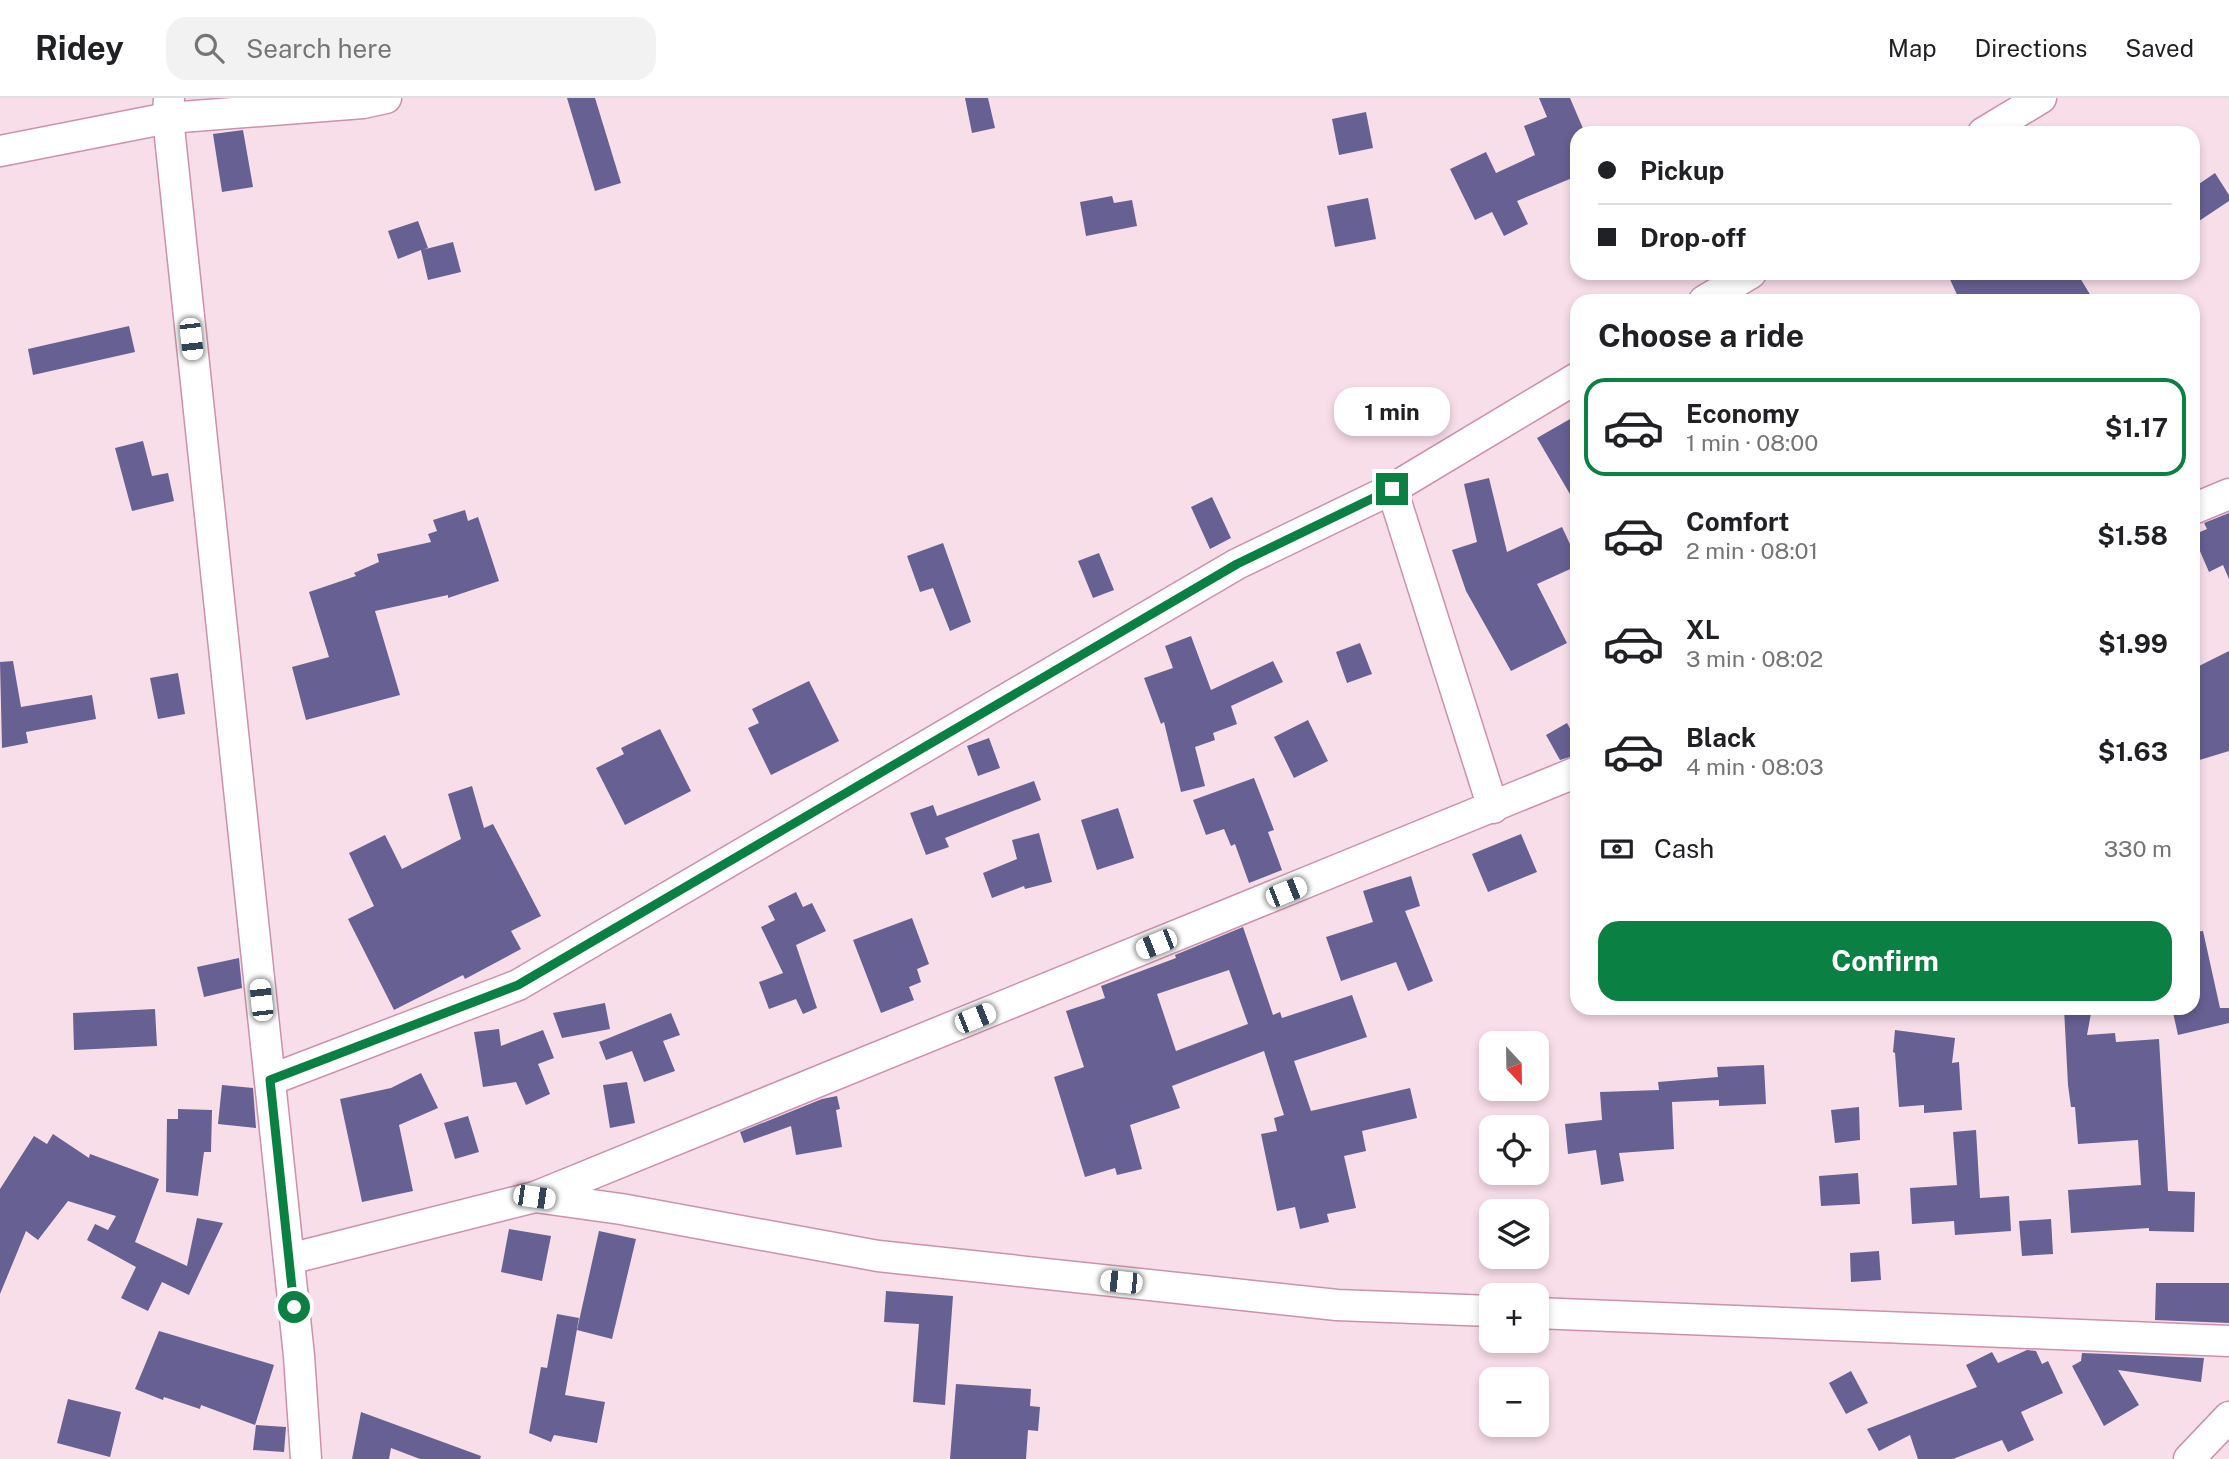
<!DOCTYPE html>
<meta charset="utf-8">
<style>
body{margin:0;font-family:"Public Sans",sans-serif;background:#f2f2f2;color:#202124;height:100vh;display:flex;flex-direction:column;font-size:26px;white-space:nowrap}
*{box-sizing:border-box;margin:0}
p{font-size:23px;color:#757577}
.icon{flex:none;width:38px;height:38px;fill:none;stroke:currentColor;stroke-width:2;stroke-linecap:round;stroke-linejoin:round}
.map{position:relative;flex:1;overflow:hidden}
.panel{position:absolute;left:1570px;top:196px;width:630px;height:721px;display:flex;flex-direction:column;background:#fff;border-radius:21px;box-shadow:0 4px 10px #0003}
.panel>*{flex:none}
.hud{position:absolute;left:1570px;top:28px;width:630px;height:154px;border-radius:21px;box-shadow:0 4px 10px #0003;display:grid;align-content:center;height:154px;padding:0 28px;background:#fff}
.needle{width:46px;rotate:158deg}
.fabs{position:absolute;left:1479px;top:933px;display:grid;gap:14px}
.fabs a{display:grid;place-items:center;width:70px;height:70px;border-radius:14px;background:#fff;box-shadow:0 4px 10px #0003;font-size:35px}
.end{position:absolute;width:32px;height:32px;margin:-16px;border:9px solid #0b8043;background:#fff;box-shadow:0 0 0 4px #fff}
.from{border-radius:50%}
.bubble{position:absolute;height:49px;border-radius:21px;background:#fff;box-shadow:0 4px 10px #0003;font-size:23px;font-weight:700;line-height:49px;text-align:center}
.car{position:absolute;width:21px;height:42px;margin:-21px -10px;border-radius:9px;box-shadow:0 0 5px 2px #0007;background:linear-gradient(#fff 24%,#345 0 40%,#fff 0 76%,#345 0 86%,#fff 0)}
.hud b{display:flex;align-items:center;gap:24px;height:66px;font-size:26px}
.hud b+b{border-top:2px solid #e0e0e0}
.hud i{width:18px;height:18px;background:#202124}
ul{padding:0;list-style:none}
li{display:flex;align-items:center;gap:21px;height:98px;margin:0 14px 10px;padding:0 14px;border:4px solid transparent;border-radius:21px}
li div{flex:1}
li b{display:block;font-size:26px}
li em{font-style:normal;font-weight:700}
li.on{border-color:#0b8043}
li>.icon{width:63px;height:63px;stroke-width:1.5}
h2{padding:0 28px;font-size:32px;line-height:84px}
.pay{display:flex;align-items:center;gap:18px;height:77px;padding:0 28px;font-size:26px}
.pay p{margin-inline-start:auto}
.cta{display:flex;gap:14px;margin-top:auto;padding:14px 28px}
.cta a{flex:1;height:80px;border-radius:21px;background:#0b8043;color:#fff;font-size:28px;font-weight:700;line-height:80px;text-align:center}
header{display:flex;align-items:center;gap:42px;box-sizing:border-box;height:98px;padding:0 35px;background:#fff;border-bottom:2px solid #e0e0e0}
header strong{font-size:33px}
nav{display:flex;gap:38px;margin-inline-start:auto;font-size:24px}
.search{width:490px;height:63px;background:#f2f2f2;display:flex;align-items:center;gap:18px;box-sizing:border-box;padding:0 24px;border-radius:21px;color:#757577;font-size:26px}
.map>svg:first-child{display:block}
</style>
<header>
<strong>Ridey</strong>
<div class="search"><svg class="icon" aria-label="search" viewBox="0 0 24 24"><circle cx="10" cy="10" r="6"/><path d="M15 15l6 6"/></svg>Search here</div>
<nav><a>Map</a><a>Directions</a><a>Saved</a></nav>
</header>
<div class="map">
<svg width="2229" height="1361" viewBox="0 0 2229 1361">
<rect width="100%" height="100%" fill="#f8dee9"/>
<g fill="#676093" fill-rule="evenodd">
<path d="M 567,0 L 595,0 L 621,85 L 595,93 Z"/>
<path d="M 965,0 L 988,0 L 995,30 L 972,35 Z"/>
<path d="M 1539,0 L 1570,0 L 1585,35 L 1577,35 L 1577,78 L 1517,103 L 1528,126 L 1504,138 L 1492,114 L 1475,122 L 1450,71 L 1486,54 L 1496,75 L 1535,57 L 1524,28 L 1547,19 Z"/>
<path d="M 1366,14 L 1373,50 L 1339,57 L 1332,21 Z"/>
<path d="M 243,32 L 253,89 L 222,94 L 213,36 Z"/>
<path d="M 2215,75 L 2229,97 L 2229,103 L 2193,127 L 2193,90 Z"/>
<path d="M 1112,98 L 1114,105 L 1132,102 L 1137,128 L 1086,138 L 1080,104 Z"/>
<path d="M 1368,100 L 1376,141 L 1335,149 L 1327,108 Z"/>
<path d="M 418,123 L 428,150 L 422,152 L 453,144 L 461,174 L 428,182 L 421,152 L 398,161 L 388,133 Z"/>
<path d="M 1947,175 L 2077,175 L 2094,203 L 1960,203 Z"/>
<path d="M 129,228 L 135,254 L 33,277 L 28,251 Z"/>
<path d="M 1577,317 L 1577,408 L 1537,340 Z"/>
<path d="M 143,343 L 152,378 L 168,375 L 174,403 L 132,413 L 115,350 Z"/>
<path d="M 1489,380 L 1507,454 L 1562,429 L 1577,461 L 1577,468 L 1537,486 L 1567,545 L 1511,573 L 1466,493 L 1452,452 L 1477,444 L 1464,386 Z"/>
<path d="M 1212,399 L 1231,440 L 1210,451 L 1191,409 Z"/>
<path d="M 465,412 L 468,423 L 478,419 L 499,483 L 448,500 L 448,497 L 375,513 L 400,597 L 306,622 L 292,569 L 329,559 L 309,494 L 356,478 L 354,475 L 379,464 L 377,456 L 431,444 L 428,436 L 437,433 L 433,422 Z"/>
<path d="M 2229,415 L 2229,481 L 2223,467 L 2209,474 L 2193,437 L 2207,431 L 2204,425 Z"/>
<path d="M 943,445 L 971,524 L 950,533 L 933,490 L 920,494 L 907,458 Z"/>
<path d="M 1099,455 L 1114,492 L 1093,500 L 1078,463 Z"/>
<path d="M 1191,538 L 1211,592 L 1273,563 L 1283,584 L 1231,608 L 1237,626 L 1213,635 L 1215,642 L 1195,649 L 1205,688 L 1181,694 L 1164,624 L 1161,626 L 1144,580 L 1173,570 L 1165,548 Z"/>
<path d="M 1360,545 L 1372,576 L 1347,585 L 1336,554 Z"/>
<path d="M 2229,553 L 2229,653 L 2193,664 L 2193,571 Z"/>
<path d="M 13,563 L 21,609 L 92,597 L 96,621 L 26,634 L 28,645 L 2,650 L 0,564 Z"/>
<path d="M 178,575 L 185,616 L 158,621 L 150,580 Z"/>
<path d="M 809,583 L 839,643 L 771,677 L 748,630 L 759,625 L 752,611 Z"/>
<path d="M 1308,622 L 1328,663 L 1294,680 L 1274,639 Z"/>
<path d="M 1567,625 L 1577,643 L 1577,657 L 1560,662 L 1546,637 Z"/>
<path d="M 660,631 L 691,693 L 625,727 L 596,670 L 624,656 L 621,650 Z"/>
<path d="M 989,640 L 1000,670 L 978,678 L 967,648 Z"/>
<path d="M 1254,680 L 1274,732 L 1268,734 L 1282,772 L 1249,785 L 1235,746 L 1231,748 L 1224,731 L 1206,737 L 1193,702 Z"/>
<path d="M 1034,683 L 1041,702 L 945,740 L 949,749 L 926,757 L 910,715 L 933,707 L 937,718 Z"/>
<path d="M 472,688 L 484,730 L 493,726 L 541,818 L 511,833 L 521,851 L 465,881 L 463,877 L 394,912 L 348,821 L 374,808 L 349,755 L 385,737 L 402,771 L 461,741 L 448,696 Z"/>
<path d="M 1118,710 L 1134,760 L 1097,772 L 1081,722 Z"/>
<path d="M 1039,735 L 1052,784 L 1025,791 L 1024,788 L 992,800 L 983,775 L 1017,761 L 1012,742 Z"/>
<path d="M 1521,736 L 1537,774 L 1488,794 L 1472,756 Z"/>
<path d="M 1411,778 L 1420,808 L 1405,813 L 1433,883 L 1408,893 L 1396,864 L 1341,883 L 1326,839 L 1373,824 L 1363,793 Z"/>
<path d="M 796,794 L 803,809 L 812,805 L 826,833 L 796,847 L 817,910 L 803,916 L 796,901 L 769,911 L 759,884 L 783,875 L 761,829 L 775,822 L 768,808 Z"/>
<path d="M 912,820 L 929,866 L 917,871 L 921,884 L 909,889 L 914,902 L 881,915 L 853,842 Z"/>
<path d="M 1243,829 L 1273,917 L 1280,914 L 1282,920 L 1352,897 L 1367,939 L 1294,963 L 1311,1013 L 1410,990 L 1417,1020 L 1362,1033 L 1366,1053 L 1344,1058 L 1356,1110 L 1327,1116 L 1329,1124 L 1300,1131 L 1295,1109 L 1277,1113 L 1261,1036 L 1277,1033 L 1274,1020 L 1284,1017 L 1264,953 L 1172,988 L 1180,1010 L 1130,1027 L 1142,1071 L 1117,1077 L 1115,1070 L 1085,1079 L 1054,979 L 1084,969 L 1066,913 L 1105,900 L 1101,888 L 1176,860 L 1175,857 ZM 1229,872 L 1248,926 L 1176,953 L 1157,896 Z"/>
<path d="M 2203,833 L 2220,910 L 2229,910 L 2229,925 L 2178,937 L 2172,910 L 2193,910 L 2193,834 Z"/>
<path d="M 239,860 L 242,890 L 204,899 L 197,869 Z"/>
<path d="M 605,905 L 610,931 L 562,940 L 553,915 Z"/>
<path d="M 2064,910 L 2092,910 L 2087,937 L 2115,935 L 2116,944 L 2159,941 L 2168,1093 L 2195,1094 L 2194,1134 L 2149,1133 L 2149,1130 L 2071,1135 L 2068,1092 L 2141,1087 L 2138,1042 L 2078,1046 L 2075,1009 L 2071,1009 L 2068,987 Z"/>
<path d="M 155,911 L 157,948 L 74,952 L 73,915 Z"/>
<path d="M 671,915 L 680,937 L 663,943 L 675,973 L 644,984 L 632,953 L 606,962 L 599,944 Z"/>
<path d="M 499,931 L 501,948 L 543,932 L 554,960 L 538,966 L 550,996 L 526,1007 L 516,984 L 483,989 L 474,934 Z"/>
<path d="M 1895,932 L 1955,940 L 1952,965 L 1959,964 L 1962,1012 L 1924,1015 L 1924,1007 L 1899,1009 L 1895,955 L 1893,954 Z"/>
<path d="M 1764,967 L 1766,1006 L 1719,1008 L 1719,1002 L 1672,1004 L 1674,1051 L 1619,1055 L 1624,1083 L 1601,1087 L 1596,1052 L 1568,1056 L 1565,1026 L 1602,1022 L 1600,994 L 1659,992 L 1658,984 L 1718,979 L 1717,969 Z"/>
<path d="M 421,975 L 438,1010 L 399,1027 L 413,1093 L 362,1104 L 340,1001 L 391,990 Z"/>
<path d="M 627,984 L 635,1025 L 610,1030 L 603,987 Z"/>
<path d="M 222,987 L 253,990 L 256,1030 L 218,1026 Z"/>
<path d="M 837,998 L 840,1011 L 836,1012 L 842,1049 L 796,1057 L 791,1028 L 744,1045 L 740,1034 L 822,1001 Z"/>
<path d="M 1859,1009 L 1860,1042 L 1835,1045 L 1831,1012 Z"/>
<path d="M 178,1011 L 212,1012 L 211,1054 L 204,1054 L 198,1098 L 166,1094 L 167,1021 L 178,1021 Z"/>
<path d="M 468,1018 L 479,1054 L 455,1061 L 444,1025 Z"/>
<path d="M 1976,1032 L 1980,1100 L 2009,1098 L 2011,1133 L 1955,1137 L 1954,1123 L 1912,1126 L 1910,1090 L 1957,1087 L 1953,1034 Z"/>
<path d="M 53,1036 L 89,1060 L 90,1056 L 159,1081 L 135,1144 L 187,1168 L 197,1120 L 223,1125 L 189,1197 L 162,1184 L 148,1213 L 121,1200 L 136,1169 L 87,1142 L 95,1126 L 108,1132 L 116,1118 L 68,1103 L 38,1142 L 26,1133 L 0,1196 L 0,1091 L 34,1038 L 47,1046 Z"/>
<path d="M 1858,1075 L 1860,1106 L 1821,1108 L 1819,1078 Z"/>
<path d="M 2051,1121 L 2053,1156 L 2022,1158 L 2019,1123 Z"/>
<path d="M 509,1131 L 551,1138 L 542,1183 L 501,1174 Z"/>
<path d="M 599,1133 L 636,1141 L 612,1241 L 577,1232 Z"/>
<path d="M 1879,1153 L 1881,1182 L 1851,1184 L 1850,1155 Z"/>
<path d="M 2156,1185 L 2229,1185 L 2229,1225 L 2155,1222 Z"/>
<path d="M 886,1193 L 953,1198 L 945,1307 L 913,1304 L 919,1226 L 884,1224 Z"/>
<path d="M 557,1216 L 579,1220 L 565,1297 L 605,1304 L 597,1345 L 554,1337 L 551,1344 L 529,1335 L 541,1269 L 547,1270 Z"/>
<path d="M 159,1233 L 274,1267 L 255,1327 L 201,1307 L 200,1311 L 164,1299 L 163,1302 L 135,1291 Z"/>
<path d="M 2027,1252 L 2036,1253 L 2042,1266 L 2048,1263 L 2063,1295 L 2021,1314 L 2034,1342 L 2008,1354 L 2002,1342 L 1953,1361 L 1918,1361 L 1910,1337 L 1879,1353 L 1867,1331 L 1977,1289 L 1966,1267 L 1992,1254 L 1998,1265 Z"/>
<path d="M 2082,1255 L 2204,1260 L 2201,1284 L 2118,1272 L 2139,1307 L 2104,1328 L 2072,1268 L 2081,1263 Z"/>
<path d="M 1851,1273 L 1868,1305 L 1846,1316 L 1829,1285 Z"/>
<path d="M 956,1286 L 1031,1291 L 1030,1308 L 1040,1309 L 1038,1333 L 1028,1332 L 1026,1361 L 950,1361 Z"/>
<path d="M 68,1301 L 121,1314 L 110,1359 L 57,1345 Z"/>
<path d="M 361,1314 L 481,1358 L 480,1361 L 420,1361 L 391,1350 L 389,1361 L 352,1361 Z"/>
<path d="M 256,1327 L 286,1329 L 284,1354 L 253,1352 Z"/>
</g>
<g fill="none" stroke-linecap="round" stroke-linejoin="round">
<defs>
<g id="street">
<path d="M 169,0 L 168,20 L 299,1258 L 306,1361"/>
<path d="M 1983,35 L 2041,0"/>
<path d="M 0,53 L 168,20 L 363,5 L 386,0"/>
<path d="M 1704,203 L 1751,175"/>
<path d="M 1392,391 L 1493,710"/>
<path d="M 2193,411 L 2229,396"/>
<path d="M 270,982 L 518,887 L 1237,466 L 1392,391 L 1577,280"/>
<path d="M 535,1099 L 621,1111 L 878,1158 L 1337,1207 L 1491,1213"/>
<path d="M 289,1161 L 535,1099 L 1577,674"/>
<path d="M 1536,1215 L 2229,1243"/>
<path d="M 2189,1361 L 2229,1319"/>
</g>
</defs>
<use href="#street" stroke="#cc91ac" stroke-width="33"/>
<use href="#street" stroke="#fff" stroke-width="30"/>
</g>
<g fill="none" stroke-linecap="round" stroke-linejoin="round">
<path stroke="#0b8043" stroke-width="9" d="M 294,1209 L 270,982 L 518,887 L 1237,466 L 1392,391"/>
</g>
</svg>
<div class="fabs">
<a><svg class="needle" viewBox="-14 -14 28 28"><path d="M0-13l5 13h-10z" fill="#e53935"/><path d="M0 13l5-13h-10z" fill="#757577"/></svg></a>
<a><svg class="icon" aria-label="locate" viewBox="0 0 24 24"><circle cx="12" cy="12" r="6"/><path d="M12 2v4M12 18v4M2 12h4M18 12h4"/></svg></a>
<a><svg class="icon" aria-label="layers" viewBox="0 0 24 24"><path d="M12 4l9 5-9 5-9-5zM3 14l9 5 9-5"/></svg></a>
<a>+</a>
<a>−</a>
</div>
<i class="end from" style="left:294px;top:1209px"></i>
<i class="end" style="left:1392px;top:391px"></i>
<div class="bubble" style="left:1334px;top:289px;width:116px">1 min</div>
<i class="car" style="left:191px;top:241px;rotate:174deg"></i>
<i class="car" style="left:1286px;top:794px;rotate:68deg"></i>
<i class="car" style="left:1156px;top:846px;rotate:248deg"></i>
<i class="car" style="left:261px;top:902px;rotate:354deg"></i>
<i class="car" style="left:975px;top:920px;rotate:68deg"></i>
<i class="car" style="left:534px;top:1099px;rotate:98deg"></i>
<i class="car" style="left:1121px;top:1184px;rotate:276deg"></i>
<div class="hud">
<b><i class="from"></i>Pickup</b>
<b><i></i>Drop-off</b>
</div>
<section class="panel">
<h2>Choose a ride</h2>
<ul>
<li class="on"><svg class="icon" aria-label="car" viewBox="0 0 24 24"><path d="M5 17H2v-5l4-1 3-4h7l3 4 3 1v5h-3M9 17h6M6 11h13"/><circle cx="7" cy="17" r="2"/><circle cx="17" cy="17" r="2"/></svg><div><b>Economy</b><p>1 min · 08:00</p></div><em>$1.17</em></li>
<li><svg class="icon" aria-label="car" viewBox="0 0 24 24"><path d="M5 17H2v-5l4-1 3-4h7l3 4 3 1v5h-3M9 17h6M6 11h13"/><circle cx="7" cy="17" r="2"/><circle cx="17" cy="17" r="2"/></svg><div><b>Comfort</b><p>2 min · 08:01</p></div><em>$1.58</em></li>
<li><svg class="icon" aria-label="car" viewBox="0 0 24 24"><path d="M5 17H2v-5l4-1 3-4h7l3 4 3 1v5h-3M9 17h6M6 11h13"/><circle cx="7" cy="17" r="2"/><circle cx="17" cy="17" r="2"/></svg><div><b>XL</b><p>3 min · 08:02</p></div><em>$1.99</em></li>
<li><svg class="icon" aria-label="car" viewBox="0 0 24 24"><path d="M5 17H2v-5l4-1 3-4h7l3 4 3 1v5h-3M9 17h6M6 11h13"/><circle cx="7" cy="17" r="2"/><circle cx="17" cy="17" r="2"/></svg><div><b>Black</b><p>4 min · 08:03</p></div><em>$1.63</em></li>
</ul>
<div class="pay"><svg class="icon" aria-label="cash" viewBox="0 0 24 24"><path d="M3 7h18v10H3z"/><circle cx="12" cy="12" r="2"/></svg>Cash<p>330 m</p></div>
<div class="cta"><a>Confirm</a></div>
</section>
</div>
